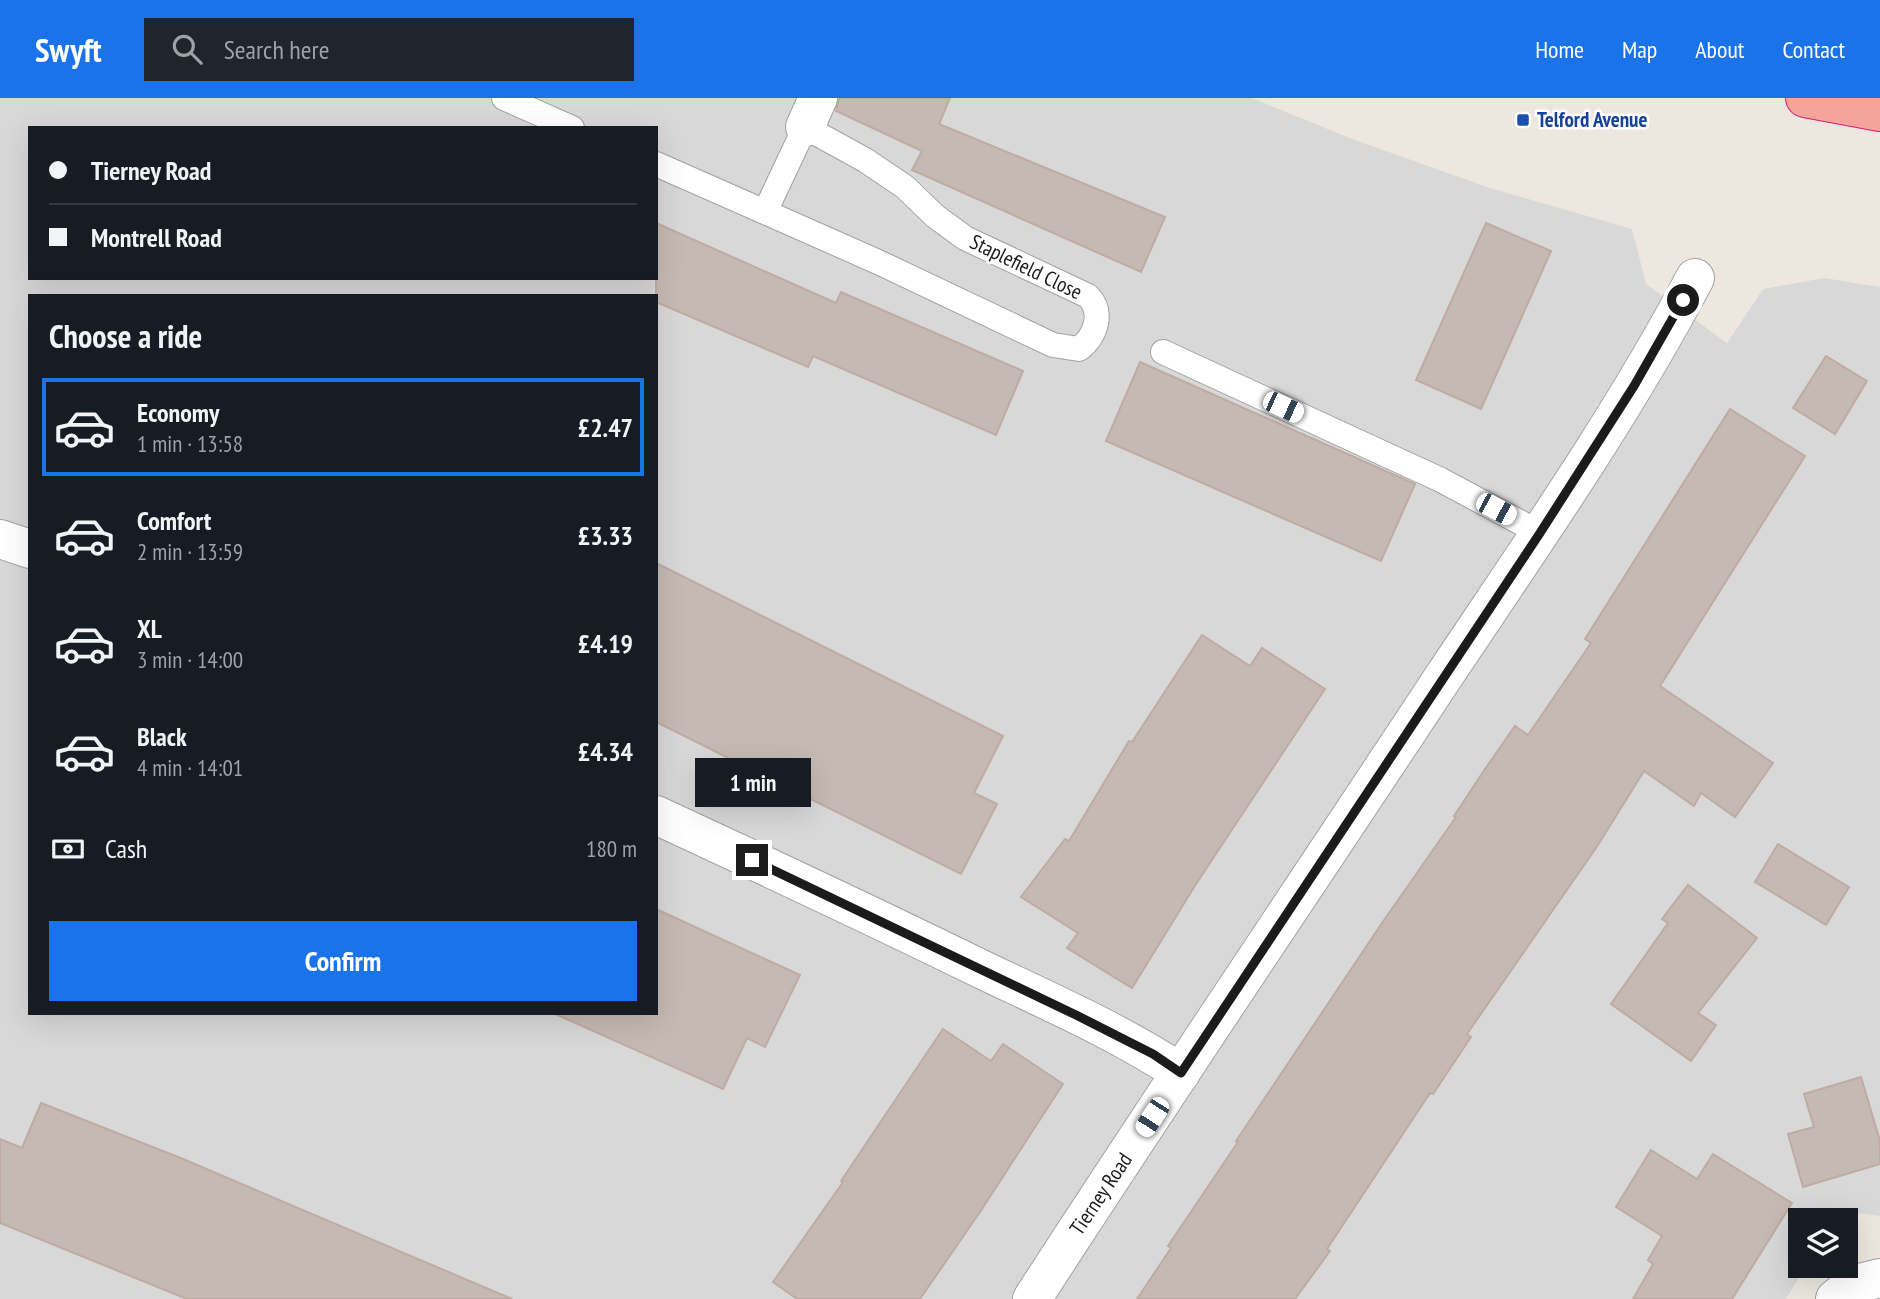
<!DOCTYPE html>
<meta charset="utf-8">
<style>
body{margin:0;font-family:"PT Sans Narrow",sans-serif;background:#20242c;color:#f1f3f6;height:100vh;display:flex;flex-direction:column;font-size:26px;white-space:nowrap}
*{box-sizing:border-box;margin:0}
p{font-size:23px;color:#9ea1a6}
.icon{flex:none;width:38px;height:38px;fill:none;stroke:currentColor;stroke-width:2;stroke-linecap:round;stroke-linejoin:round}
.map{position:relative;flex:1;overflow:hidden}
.side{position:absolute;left:28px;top:196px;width:630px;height:721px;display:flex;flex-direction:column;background:#171b24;border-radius:0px;box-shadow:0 7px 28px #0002}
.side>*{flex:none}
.top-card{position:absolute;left:28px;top:28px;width:630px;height:154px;border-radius:0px;box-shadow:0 7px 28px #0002;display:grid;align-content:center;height:154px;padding:0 21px;background:#171b24}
.controls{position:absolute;left:1788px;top:1110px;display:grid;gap:14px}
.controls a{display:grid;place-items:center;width:70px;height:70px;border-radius:0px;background:#171b24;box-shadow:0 7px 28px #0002;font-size:35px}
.end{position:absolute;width:32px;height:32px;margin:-16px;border:9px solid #1b1b1b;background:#fff;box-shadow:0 0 0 4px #fff}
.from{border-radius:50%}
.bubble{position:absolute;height:49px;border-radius:0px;background:#171b24;box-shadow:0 7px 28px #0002;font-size:23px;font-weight:600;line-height:49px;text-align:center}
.car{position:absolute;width:21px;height:42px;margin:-21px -10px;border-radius:9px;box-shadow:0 0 5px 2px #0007;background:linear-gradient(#fff 24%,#345 0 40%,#fff 0 76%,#345 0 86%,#fff 0)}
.top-card b{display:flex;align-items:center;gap:24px;height:66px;font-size:26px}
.top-card b+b{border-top:2px solid #363941}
.top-card i{width:18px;height:18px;background:#f1f3f6}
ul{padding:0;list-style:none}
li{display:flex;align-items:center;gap:21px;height:98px;margin:0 14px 10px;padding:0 7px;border:4px solid transparent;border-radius:0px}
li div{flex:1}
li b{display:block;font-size:26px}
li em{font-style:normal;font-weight:600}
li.current{border-color:#1a73e8}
li>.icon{width:63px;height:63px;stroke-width:1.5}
h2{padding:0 21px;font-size:32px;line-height:84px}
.pay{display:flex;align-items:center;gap:18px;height:77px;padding:0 21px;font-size:26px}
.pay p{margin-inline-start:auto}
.cta{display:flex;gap:14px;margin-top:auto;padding:14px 21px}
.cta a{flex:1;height:80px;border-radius:0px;background:#1a73e8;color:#fff;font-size:28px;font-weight:600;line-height:80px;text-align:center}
header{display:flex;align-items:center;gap:42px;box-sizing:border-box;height:98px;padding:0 35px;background:#1a73e8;color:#fff}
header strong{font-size:33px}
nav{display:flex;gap:38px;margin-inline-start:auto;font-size:24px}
.search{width:490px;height:63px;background:#20242c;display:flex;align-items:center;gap:18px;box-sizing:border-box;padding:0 24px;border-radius:0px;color:#9ea1a6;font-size:26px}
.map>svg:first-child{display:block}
</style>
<header>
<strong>Swyft</strong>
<div class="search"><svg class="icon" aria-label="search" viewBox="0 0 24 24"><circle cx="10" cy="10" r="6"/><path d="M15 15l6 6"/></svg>Search here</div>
<nav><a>Home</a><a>Map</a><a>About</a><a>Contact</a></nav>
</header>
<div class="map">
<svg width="1880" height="1201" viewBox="0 0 1880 1201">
<rect width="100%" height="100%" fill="#ede7e0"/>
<path fill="#d9d8d8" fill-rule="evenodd" d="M 0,0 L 1252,0 L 1352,41 L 1490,90 L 1632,131 L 1646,186 L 1727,245 L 1763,191 L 1824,180 L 1880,189 L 1880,1118 L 1857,1115 L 1846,1122 L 1801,1122 L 1801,1167 L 1807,1167 L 1786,1201 L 0,1201 ZM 30,30 L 656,30 L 656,180 L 30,180 ZM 30,198 L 656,198 L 656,915 L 30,915 Z"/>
<g fill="#c5b9b3" stroke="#bfaba2" stroke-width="2">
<path d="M 839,0 L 950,0 L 939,26 L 1165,119 L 1141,174 L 912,72 L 922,53 L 836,13 Z"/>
<path d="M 656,125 L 836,205 L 841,194 L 1023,273 L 996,337 L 813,258 L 808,269 L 656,204 Z"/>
<path d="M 1486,125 L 1551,153 L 1481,311 L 1416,282 Z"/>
<path d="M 1826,258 L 1867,283 L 1835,336 L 1793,310 Z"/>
<path d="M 1140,264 L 1415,386 L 1381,463 L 1106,343 Z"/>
<path d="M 1730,311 L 1805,358 L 1660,588 L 1773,665 L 1735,719 L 1701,695 L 1694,708 L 1644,673 L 1596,750 L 1467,936 L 1471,939 L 1433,996 L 1430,995 L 1327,1151 L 1330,1153 L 1295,1201 L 1137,1201 L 1171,1150 L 1168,1148 L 1238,1044 L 1236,1043 L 1382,825 L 1456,719 L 1454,718 L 1483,674 L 1515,628 L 1528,637 L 1591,545 L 1585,541 Z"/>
<path d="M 656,465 L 1003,638 L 974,695 L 997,706 L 961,776 L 656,624 Z"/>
<path d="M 1202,537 L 1250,568 L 1262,550 L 1325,591 L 1196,786 L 1132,890 L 1067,850 L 1078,835 L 1021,799 L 1065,741 L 1069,743 L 1129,643 L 1132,644 Z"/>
<path d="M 1778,746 L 1849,789 L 1826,827 L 1755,784 Z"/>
<path d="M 1688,787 L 1757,840 L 1698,915 L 1716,927 L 1691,963 L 1611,906 L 1668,825 L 1662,821 Z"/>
<path d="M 656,811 L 800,877 L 765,949 L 747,940 L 723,991 L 553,915 L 656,915 Z"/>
<path d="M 943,931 L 991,963 L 1003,946 L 1063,986 L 982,1111 L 920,1201 L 797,1201 L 773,1184 L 843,1084 L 841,1083 Z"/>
<path d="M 1861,979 L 1880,1043 L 1880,1066 L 1803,1089 L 1788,1036 L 1814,1029 L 1804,996 Z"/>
<path d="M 41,1005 L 183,1061 L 512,1201 L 187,1201 L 0,1125 L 0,1041 L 22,1050 Z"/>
<path d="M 1651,1052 L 1697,1081 L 1713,1056 L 1792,1105 L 1732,1201 L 1633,1201 L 1653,1166 L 1648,1162 L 1662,1138 L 1616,1109 Z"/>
</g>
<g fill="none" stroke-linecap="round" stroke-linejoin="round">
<defs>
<g id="service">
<path d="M 504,0 L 572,30"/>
<path d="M 656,66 L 765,114 L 805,29 L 865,62 L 905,89 L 935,118 L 965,140 L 1088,198 C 1104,214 1096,238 1079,251 L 1053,247 L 878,164 L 765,114"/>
<path d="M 1163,254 L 1441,382 L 1540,435"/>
</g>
<g id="minor">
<path d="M 805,29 L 818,0"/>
<path d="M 0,441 L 30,451"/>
<path d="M 656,717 C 766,768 875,819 983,872 C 1050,904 1119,934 1181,975"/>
<path d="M 1032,1201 C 1167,992 1307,786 1444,578 C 1531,448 1622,318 1695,180"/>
<path d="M 1835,1201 L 1852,1187 L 1880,1180"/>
</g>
<path id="trunk" d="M 1805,0 L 1880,14"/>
</defs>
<use href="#service" stroke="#a2a2a2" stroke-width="26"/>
<use href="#minor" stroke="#a2a2a2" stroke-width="40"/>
<use href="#trunk" stroke="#dc1c73" stroke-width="40"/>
<use href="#service" stroke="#fff" stroke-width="24"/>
<use href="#minor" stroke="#fff" stroke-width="38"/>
<use href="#trunk" stroke="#f4a49a" stroke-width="38"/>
</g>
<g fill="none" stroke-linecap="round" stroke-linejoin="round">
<path stroke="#1b1b1b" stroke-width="9" d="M 752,762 L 1076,917 L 1153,956 L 1181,975 L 1540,435 L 1634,288 L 1683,202"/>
</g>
<rect fill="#1a4fb4" stroke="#fff" stroke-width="2.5" x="1516" y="15" width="14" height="14" rx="3.5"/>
<g text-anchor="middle" stroke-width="5" stroke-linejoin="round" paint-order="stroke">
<g font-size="21" font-weight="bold" fill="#164399" stroke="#fff" text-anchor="start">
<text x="1537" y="29">Telford Avenue</text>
</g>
<g font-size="21" fill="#1b1b1b" stroke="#fff">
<text transform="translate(1026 169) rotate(26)" y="7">Staplefield Close</text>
<text transform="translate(1101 1096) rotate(-56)" y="7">Tierney Road</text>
</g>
</g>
</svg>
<div class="controls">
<a><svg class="icon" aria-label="layers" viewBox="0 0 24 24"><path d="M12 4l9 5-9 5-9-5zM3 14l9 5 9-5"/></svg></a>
</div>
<i class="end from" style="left:1683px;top:202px"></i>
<i class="end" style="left:752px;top:762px"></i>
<div class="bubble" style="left:695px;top:660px;width:116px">1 min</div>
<i class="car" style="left:1283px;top:309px;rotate:115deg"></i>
<i class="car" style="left:1496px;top:411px;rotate:118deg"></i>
<i class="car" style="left:1152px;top:1019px;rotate:213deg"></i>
<div class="top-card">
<b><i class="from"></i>Tierney Road</b>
<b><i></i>Montrell Road</b>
</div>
<section class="side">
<h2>Choose a ride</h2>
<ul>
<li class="current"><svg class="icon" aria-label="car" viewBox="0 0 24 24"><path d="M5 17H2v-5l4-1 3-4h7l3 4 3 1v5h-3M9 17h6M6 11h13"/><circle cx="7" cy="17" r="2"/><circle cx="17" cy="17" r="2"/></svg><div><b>Economy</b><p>1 min · 13:58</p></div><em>£2.47</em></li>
<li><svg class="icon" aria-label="car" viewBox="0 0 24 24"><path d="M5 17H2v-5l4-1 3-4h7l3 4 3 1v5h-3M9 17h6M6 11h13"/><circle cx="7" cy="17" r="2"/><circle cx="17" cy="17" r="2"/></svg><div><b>Comfort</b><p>2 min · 13:59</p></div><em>£3.33</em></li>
<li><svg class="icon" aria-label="car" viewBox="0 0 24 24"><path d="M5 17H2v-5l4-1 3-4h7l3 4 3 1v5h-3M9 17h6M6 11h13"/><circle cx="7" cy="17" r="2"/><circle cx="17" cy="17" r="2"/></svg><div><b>XL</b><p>3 min · 14:00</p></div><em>£4.19</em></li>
<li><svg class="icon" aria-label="car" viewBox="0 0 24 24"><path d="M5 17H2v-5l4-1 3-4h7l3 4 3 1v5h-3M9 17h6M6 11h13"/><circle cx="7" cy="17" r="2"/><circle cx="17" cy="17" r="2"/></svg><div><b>Black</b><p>4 min · 14:01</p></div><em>£4.34</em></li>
</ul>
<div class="pay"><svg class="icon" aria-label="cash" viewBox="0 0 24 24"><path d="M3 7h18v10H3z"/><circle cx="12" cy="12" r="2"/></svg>Cash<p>180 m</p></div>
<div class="cta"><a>Confirm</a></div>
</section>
</div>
